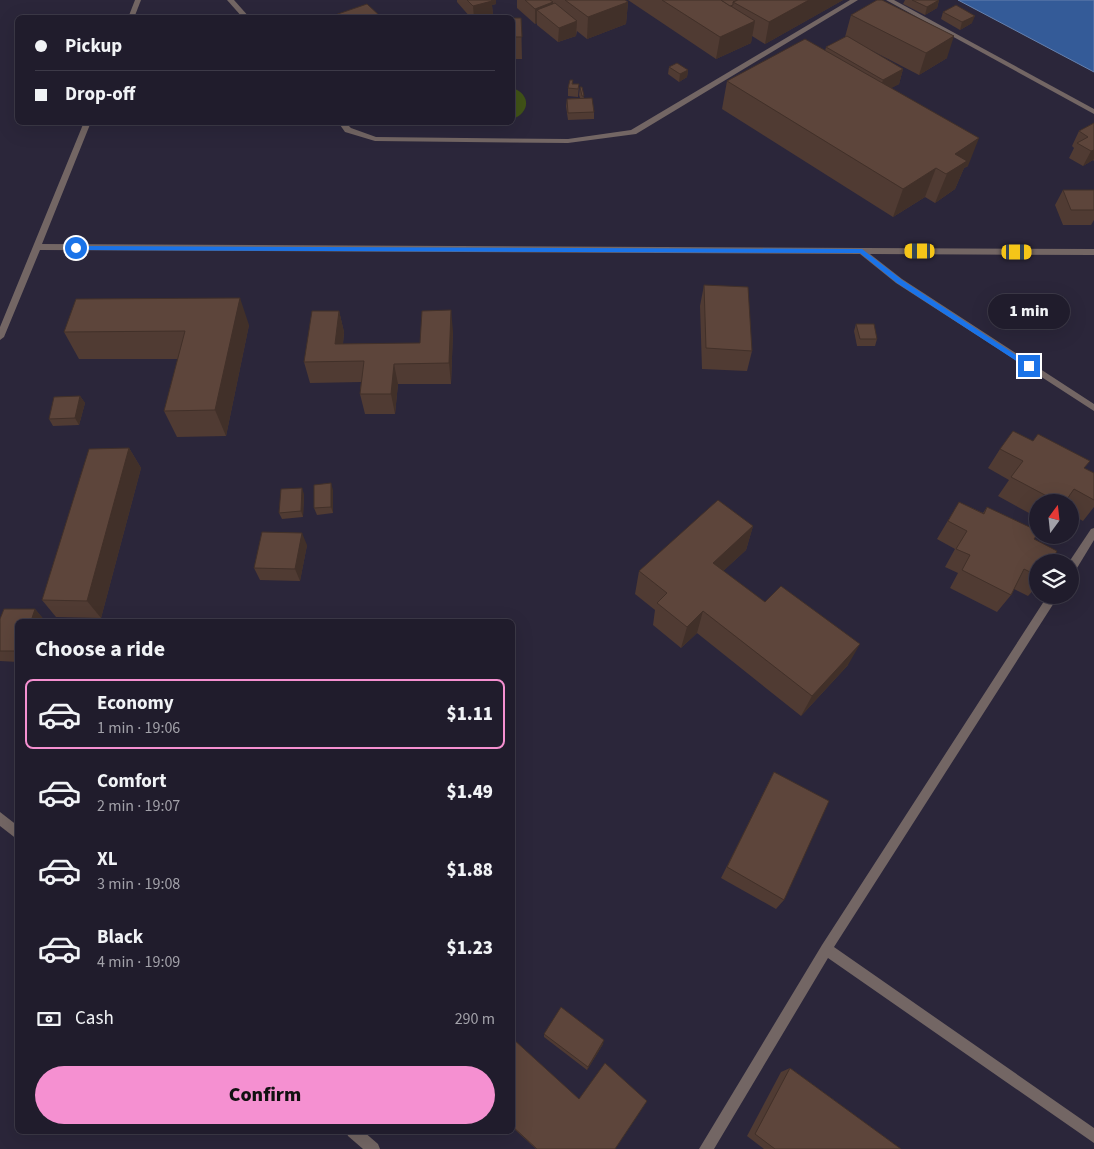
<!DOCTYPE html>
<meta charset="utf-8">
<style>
body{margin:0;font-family:"Source Sans 3",sans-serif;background:#2d2938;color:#f1f3f6;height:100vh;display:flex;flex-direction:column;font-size:19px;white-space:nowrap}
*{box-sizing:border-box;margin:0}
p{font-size:16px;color:#a2a1a9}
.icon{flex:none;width:28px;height:28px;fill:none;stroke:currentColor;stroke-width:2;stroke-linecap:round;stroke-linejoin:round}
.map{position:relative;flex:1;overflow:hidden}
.side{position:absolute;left:15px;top:619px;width:500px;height:515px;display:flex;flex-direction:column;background:#201c2c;border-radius:8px;box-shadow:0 5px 20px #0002,0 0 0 1px #3d3a48}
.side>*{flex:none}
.top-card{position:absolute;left:15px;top:15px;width:500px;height:110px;border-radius:8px;box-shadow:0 5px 20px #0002,0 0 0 1px #3d3a48;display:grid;align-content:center;height:110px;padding:0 20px;background:#201c2c}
.needle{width:32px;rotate:15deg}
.fabs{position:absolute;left:1029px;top:494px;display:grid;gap:10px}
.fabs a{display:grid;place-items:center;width:50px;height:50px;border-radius:50%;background:#201c2c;box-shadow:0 5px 20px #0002,0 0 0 1px #3d3a48;font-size:25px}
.end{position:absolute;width:22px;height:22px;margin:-11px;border:6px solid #1a73e8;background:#fff;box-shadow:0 0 0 2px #fff}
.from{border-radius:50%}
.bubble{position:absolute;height:35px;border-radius:18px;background:#201c2c;box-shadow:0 5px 20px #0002,0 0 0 1px #3d3a48;font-size:16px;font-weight:800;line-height:35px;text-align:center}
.car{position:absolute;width:15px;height:30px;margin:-15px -8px;border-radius:6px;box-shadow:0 0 4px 1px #0007;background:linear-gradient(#f5c518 24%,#345 0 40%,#f5c518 0 76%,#345 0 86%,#f5c518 0)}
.top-card b{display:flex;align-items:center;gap:18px;height:48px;font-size:19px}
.top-card b+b{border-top:1px solid #3d3a48}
.top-card i{width:12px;height:12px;background:#f1f3f6}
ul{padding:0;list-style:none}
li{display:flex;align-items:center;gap:15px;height:70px;margin:0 10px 8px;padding:0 10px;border:2px solid transparent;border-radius:8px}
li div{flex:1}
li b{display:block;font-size:19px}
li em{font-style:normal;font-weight:800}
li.current{border-color:#f590d1}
li>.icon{width:45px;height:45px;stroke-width:1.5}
h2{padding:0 20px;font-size:22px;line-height:60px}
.pay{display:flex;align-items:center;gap:12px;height:55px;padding:0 20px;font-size:19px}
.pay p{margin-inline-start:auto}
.primary-button{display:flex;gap:10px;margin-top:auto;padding:10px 20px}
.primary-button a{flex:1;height:58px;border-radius:30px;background:#f590d1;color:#111;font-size:20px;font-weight:800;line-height:58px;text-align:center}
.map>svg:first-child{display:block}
</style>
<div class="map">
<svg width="1094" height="1149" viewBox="0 0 1094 1149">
<rect width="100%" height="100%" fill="#2b263a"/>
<path fill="#415318" d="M 513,88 C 531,95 530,112 513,119 Z"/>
<path fill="#345b98" stroke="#6580ae" d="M 958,0 L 1094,0 L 1094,72 Z"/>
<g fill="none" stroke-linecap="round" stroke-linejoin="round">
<g fill="#736664" fill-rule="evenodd">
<path d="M 135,0 L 141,0 L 134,18 L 128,18 Z"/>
<path d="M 227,0 L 234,0 L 250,18 L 243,18 Z"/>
<path d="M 850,0 L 858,0 L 636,134 L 568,143 L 375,141 L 345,132 L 338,122 L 345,122 L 351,128 L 376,137 L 568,139 L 631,130 Z"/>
<path d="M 886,0 L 894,0 L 1094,109 L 1094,114 Z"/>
<path d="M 84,122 L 91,122 L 42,244 L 1094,249 L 1094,255 L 870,254 L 902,279 L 1094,404 L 1094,411 L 896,283 L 860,254 L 40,250 L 4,337 L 0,340 L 0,327 Z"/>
<path d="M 1094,528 L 1094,540 L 1074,573 L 1070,574 L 1069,562 L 1091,529 Z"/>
<path d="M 1048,595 L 1059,595 L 834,947 L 1094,1128 L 1094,1143 L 828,958 L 714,1149 L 699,1149 L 822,945 Z"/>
<path d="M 0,812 L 18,826 L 18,840 L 0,826 Z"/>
<path d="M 346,1131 L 363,1131 L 378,1144 L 380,1149 L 363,1149 L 348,1136 Z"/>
</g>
</g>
<g fill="#503b33">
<path d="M 457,0 L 496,0 L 496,4 L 492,5 L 493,16 L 488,18 L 471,18 L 457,2 Z"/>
<path d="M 517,0 L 625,0 L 628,2 L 626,24 L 587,39 L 577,31 L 576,36 L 558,42 L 537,25 L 537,23 L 535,24 L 517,8 Z"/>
<path d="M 628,0 L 843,0 L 765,44 L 752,36 L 751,43 L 716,59 Z"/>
<path d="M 905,0 L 939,0 L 937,8 L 925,15 L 903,4 Z"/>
<path d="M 943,12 L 972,23 L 960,30 L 941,19 Z"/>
<path d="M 851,15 L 947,58 L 919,75 L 867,48 L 903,69 L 899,84 L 891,88 L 968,166 L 964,168 L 955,189 L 935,203 L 925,197 L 893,217 L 722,109 L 727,81 L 825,51 L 826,47 L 845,37 Z"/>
<path d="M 512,18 L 521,18 L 522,59 L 512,59 Z"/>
<path d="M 669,67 L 688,70 L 687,77 L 679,82 L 668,74 Z"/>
<path d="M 573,80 L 573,84 L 579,84 L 578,97 L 568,96 L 568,88 Z"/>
<path d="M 580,87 L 584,98 L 594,112 L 594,119 L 568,120 L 566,106 L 567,99 L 580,98 L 579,95 Z"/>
<path d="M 1094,123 L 1094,161 L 1093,160 L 1083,166 L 1069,158 L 1074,148 L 1072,146 L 1079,131 Z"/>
<path d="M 1063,190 L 1094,190 L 1094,220 L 1091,225 L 1063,225 L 1055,205 Z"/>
<path d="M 704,285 L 752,351 L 747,371 L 702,369 L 700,306 Z"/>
<path d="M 339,311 L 344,332 L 343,344 L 420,343 L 453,331 L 451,384 L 398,384 L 395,414 L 365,414 L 360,394 L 361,382 L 310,383 L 304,362 Z"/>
<path d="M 856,324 L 877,339 L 875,346 L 857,346 L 854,331 Z"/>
<path d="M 249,325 L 226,436 L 177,437 L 164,411 L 178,359 L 79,359 L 64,332 Z"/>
<path d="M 80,396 L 85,403 L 79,425 L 53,426 L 49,419 Z"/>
<path d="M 129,448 L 141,468 L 101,618 L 56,617 L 42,600 Z"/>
<path d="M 1000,449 L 1084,468 L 1094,473 L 1094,507 L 1083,521 L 1070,514 L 1070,502 L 1038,502 L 1038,518 L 998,496 L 1009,480 L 988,468 Z"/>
<path d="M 333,490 L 333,513 L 317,515 L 314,508 Z"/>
<path d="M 304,494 L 303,517 L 282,519 L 279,513 Z"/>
<path d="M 959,502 L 983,513 L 987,507 L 1034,539 L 1038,562 L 1038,585 L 1028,596 L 1014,589 L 1011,595 L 997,612 L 950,588 L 958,573 L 945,567 L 955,549 L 937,539 Z"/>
<path d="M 753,526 L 746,550 L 723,571 L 848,665 L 801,716 L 697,633 L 681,648 L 653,625 L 655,610 L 635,594 L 639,571 Z"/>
<path d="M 307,545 L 300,581 L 260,580 L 254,568 Z"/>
<path d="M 4,609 L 35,609 L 45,621 L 18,621 L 18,662 L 0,661 L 0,651 L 4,651 L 0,651 L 0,619 Z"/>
<path d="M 774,772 L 784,900 L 776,909 L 721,878 Z"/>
<path d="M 544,1034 L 603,1044 L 587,1070 L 544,1037 Z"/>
<path d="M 512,1038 L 615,1149 L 536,1149 L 512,1127 Z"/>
<path d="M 790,1068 L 901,1149 L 764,1149 L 747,1136 L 781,1072 Z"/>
</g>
<g fill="#413029">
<path d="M 489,0 L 496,0 L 496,4 L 492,5 L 493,16 L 488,18 L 474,18 L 473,6 Z"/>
<path d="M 809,0 L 843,0 L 765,44 L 769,22 Z"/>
<path d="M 939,0 L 937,8 L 925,15 L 927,7 Z"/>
<path d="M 553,2 L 553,17 L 537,10 L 537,23 L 535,24 L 535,9 Z"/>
<path d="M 628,2 L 626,24 L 587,39 L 588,17 Z"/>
<path d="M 975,16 L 972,23 L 960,30 L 962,22 Z"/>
<path d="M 577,21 L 576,36 L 558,42 L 559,28 Z"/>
<path d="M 755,21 L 751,43 L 716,59 L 720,37 Z"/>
<path d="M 954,36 L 947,58 L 919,75 L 926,53 Z"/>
<path d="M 903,69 L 899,84 L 878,95 L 883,80 Z"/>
<path d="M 688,70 L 687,77 L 679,82 L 680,74 Z"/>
<path d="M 979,138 L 968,166 L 964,168 L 955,189 L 935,203 L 955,154 Z"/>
<path d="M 1094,150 L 1094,159 L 1093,160 L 1083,166 L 1091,151 Z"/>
<path d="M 936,168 L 925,197 L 893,217 L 903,189 Z"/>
<path d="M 240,298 L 249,325 L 226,436 L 215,410 Z"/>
<path d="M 451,310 L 453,331 L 451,384 L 449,363 Z"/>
<path d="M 339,311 L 344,332 L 341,362 L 335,344 Z"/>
<path d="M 394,364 L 398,384 L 395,414 L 391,394 Z"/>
<path d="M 80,396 L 85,403 L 79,425 L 75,418 Z"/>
<path d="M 129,448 L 141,468 L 101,618 L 87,601 Z"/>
<path d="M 331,483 L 333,490 L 333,513 L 331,507 Z"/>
<path d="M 302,488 L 304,494 L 303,517 L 301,511 Z"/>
<path d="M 753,526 L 746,550 L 707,586 L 713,563 Z"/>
<path d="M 302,533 L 307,545 L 300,581 L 295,569 Z"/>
<path d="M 35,609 L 45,621 L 31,621 Z"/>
<path d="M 703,611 L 697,633 L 681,648 L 687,627 Z"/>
<path d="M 860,644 L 848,665 L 801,716 L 812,696 Z"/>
<path d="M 604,1040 L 603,1044 L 587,1070 L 588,1067 Z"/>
</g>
<g fill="#5d453b" stroke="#413029">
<path d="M 467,0 L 491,0 L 492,1 L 473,6 Z"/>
<path d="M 525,0 L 550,0 L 553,2 L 535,9 Z"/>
<path d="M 565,0 L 625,0 L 628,2 L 588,17 Z"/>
<path d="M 662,0 L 721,0 L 755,21 L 720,37 Z"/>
<path d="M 721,0 L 738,0 L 733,2 L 733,5 L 730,6 Z"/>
<path d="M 738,0 L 809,0 L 769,22 L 733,2 Z"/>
<path d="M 877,0 L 882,0 L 954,36 L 926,53 L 851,15 Z"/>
<path d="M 912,0 L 939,0 L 927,7 Z"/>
<path d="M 555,3 L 577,21 L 559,28 L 537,10 Z"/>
<path d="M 367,4 L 380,16 L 375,18 L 334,18 L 332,16 Z"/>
<path d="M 956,5 L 975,16 L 962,22 L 943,12 Z"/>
<path d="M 512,18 L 521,18 L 522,37 L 512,37 Z"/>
<path d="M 847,36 L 903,69 L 883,80 L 826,47 Z"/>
<path d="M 805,39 L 979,138 L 955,154 L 967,161 L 946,174 L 936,168 L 903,189 L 727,81 Z"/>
<path d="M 677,63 L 688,70 L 680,74 L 669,67 Z"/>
<path d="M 570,80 L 573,80 L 572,84 L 579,84 L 578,89 L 568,88 Z"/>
<path d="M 580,87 L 582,87 L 584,96 L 582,96 Z"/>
<path d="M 592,98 L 594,112 L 568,113 L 567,99 Z"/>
<path d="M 1094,123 L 1094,150 L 1091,151 L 1077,143 L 1088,137 L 1079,131 Z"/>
<path d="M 1063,190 L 1094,190 L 1094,210 L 1071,210 Z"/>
<path d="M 704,285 L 748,287 L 752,351 L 706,348 Z"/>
<path d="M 240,298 L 215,410 L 164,411 L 185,331 L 64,332 L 76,299 Z"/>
<path d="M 451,310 L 449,363 L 394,364 L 391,394 L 360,394 L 364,361 L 304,362 L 312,311 L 339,311 L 335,344 L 420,343 L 422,311 Z"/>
<path d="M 856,324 L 874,324 L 877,339 L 860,339 Z"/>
<path d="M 80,396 L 75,418 L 49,419 L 54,397 Z"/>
<path d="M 1013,431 L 1033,441 L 1038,434 L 1090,461 L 1084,468 L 1094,473 L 1094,500 L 1074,489 L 1065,502 L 1058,502 L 1011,477 L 1023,461 L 1000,449 Z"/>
<path d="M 129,448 L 87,601 L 42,600 L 89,449 Z"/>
<path d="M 331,483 L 331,507 L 314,508 L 314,485 Z"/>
<path d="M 302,488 L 301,511 L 279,513 L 281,489 Z"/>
<path d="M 718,500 L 753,526 L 713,563 L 765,602 L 781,586 L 860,644 L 812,696 L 703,611 L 687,627 L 657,603 L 667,593 L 639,571 Z"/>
<path d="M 959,502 L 984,514 L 987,507 L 1038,531 L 1038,533 L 1034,539 L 1057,551 L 1051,562 L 1038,562 L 1038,576 L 1024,569 L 1011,595 L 962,570 L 970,555 L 956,549 L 967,531 L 948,521 Z"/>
<path d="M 262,532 L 302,533 L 295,569 L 254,568 Z"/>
<path d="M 4,609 L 35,609 L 31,621 L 18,621 L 18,651 L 0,651 L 0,619 Z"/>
<path d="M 774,772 L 829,801 L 784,900 L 727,867 Z"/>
<path d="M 561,1007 L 604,1040 L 588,1067 L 544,1034 Z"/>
<path d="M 512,1038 L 579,1099 L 605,1063 L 647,1101 L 615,1149 L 537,1149 L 512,1126 Z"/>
<path d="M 790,1068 L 901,1149 L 775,1149 L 755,1134 Z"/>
</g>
<path fill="#1a73e8" d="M 74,246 L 862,249 L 902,280 L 1033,366 L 1027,368 L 897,283 L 860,253 L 76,250 L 73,248 Z"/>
</svg>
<div class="fabs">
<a><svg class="needle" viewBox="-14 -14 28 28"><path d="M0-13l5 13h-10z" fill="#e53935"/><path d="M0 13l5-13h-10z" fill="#a2a1a9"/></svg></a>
<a><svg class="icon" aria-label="layers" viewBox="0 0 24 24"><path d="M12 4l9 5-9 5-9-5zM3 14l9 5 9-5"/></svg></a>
</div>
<i class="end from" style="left:76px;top:248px"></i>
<i class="end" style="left:1029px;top:366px"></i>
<div class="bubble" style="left:988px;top:294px;width:82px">1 min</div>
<i class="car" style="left:920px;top:251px;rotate:270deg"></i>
<i class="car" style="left:1017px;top:252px;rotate:90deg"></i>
<div class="top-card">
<b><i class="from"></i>Pickup</b>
<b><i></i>Drop-off</b>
</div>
<section class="side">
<h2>Choose a ride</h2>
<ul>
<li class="current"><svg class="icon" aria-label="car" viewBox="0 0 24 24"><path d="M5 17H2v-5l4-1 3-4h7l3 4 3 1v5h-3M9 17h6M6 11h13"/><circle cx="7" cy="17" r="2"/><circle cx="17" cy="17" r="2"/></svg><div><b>Economy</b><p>1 min · 19:06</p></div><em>$1.11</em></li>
<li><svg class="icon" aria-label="car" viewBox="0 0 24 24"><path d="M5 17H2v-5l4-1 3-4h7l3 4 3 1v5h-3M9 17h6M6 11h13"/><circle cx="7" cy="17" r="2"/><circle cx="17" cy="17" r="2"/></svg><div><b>Comfort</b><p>2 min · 19:07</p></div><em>$1.49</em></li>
<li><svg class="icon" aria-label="car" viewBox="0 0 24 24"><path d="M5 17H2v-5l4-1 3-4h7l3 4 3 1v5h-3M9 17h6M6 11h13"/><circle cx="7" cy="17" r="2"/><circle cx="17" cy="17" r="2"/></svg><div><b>XL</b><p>3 min · 19:08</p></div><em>$1.88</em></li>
<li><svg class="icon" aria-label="car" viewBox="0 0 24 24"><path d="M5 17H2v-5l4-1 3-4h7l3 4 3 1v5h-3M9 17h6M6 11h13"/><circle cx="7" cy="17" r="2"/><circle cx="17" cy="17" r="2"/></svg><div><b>Black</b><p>4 min · 19:09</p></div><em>$1.23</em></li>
</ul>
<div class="pay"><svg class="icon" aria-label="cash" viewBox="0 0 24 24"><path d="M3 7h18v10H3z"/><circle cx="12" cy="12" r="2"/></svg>Cash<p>290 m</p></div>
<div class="primary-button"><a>Confirm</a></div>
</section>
</div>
